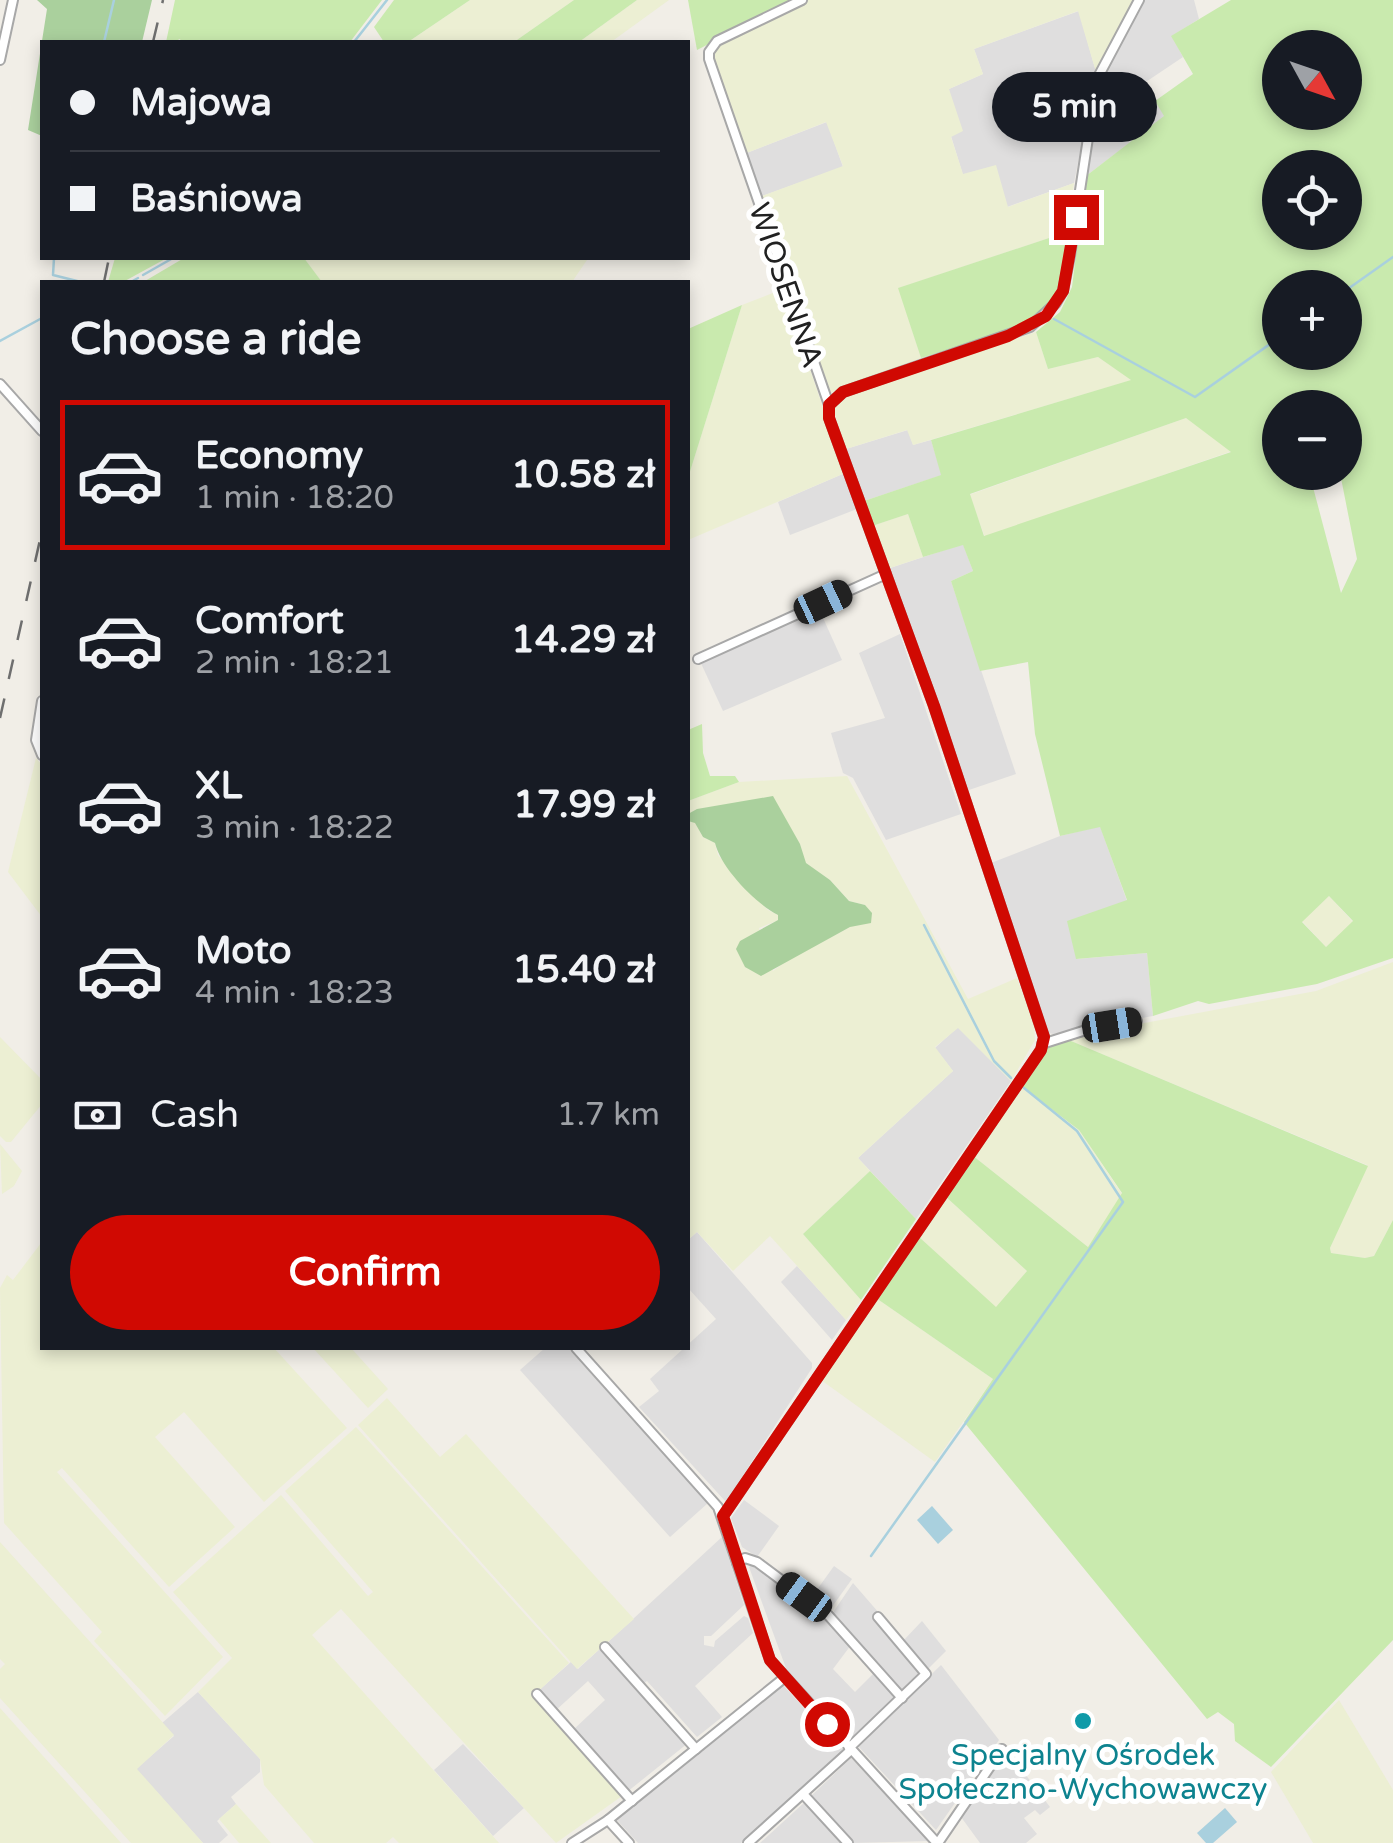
<!DOCTYPE html>
<meta charset="utf-8">
<style>
body{margin:0;font-family:"Varela Round",sans-serif;background:#20242c;color:#f1f3f6;height:100vh;display:flex;flex-direction:column;font-size:38px;white-space:nowrap}
*{box-sizing:border-box;margin:0}
p{font-size:32px;color:#9ea1a6}
.icon{flex:none;width:55px;height:55px;fill:none;stroke:currentColor;stroke-width:2;stroke-linecap:round;stroke-linejoin:round}
.map{position:relative;flex:1;overflow:hidden}
.sheet{position:absolute;left:40px;top:280px;width:650px;height:1070px;display:flex;flex-direction:column;background:#171b24;border-radius:0px;box-shadow:0 5px 15px #0003}
.sheet>*{flex:none}
.banner{position:absolute;left:40px;top:40px;width:650px;height:220px;border-radius:0px;box-shadow:0 5px 15px #0003;display:grid;align-content:center;height:220px;padding:0 30px;background:#171b24}
.needle{width:65px;rotate:130deg}
.fabs{position:absolute;left:1262px;top:30px;display:grid;gap:20px}
.fabs a{display:grid;place-items:center;width:100px;height:100px;border-radius:50%;background:#171b24;box-shadow:0 5px 15px #0003;font-size:50px}
.end{position:absolute;width:45px;height:45px;margin:-22px;border:12px solid #d00902;background:#fff;box-shadow:0 0 0 5px #fff}
.from{border-radius:50%}
.bubble{position:absolute;height:70px;border-radius:35px;background:#171b24;box-shadow:0 5px 15px #0003;font-size:32px;font-weight:800;line-height:70px;text-align:center}
.car{position:absolute;width:30px;height:60px;margin:-30px -15px;border-radius:12px;box-shadow:0 0 8px 2px #0007;background:linear-gradient(#222 24%,#8ab4d8 0 40%,#222 0 76%,#8ab4d8 0 86%,#222 0)}
.banner b{display:flex;align-items:center;gap:35px;height:95px;font-size:38px}
.banner b+b{border-top:2px solid #363941}
.banner i{width:25px;height:25px;background:#f1f3f6}
ul{padding:0;list-style:none}
li{display:flex;align-items:center;gap:30px;height:150px;margin:0 20px 15px;padding:0 10px;border:5px solid transparent;border-radius:0px}
li div{flex:1}
li b{display:block;font-size:38px}
li em{font-style:normal;font-weight:800}
li.on{border-color:#d00902}
li>.icon{width:90px;height:90px;stroke-width:1.5}
h2{padding:0 30px;font-size:45px;line-height:120px}
.pay{display:flex;align-items:center;gap:25px;height:110px;padding:0 30px;font-size:38px}
.pay p{margin-inline-start:auto}
.action{display:flex;gap:20px;margin-top:auto;padding:20px 30px}
.action a{flex:1;height:115px;border-radius:60px;background:#d00902;color:#fff;font-size:40px;font-weight:800;line-height:115px;text-align:center}
.map>svg:first-child{display:block}
</style>
<div class="map">
<svg width="1393" height="1843" viewBox="0 0 1393 1843">
<rect width="100%" height="100%" fill="#f1eee7"/>
<g fill="#dfdede">
<path d="M 1142,0 L 1194,0 L 1199,19 L 1172,36 L 1183,57 L 1095,116 L 1101,77 Z"/>
<path d="M 1079,11 L 1096,72 L 1074,183 L 1007,207 L 963,175 L 951,136 L 949,89 L 983,74 L 974,49 Z"/>
<path d="M 1154,100 L 1165,116 L 1086,176 L 1090,141 Z"/>
<path d="M 827,122 L 843,167 L 759,197 L 744,154 Z"/>
<path d="M 908,430 L 913,445 L 931,440 L 942,475 L 864,501 L 846,449 Z"/>
<path d="M 845,473 L 857,509 L 790,535 L 778,502 Z"/>
<path d="M 963,544 L 973,571 L 951,581 L 1016,774 L 966,791 L 887,569 Z"/>
<path d="M 819,609 L 842,660 L 723,711 L 699,659 Z"/>
<path d="M 900,634 L 961,814 L 886,840 L 853,778 L 843,773 L 831,733 L 885,718 L 859,653 Z"/>
<path d="M 1100,826 L 1127,901 L 1077,959 L 1147,953 L 1153,1016 L 1053,1034 L 1049,1033 L 991,863 L 1060,836 Z"/>
<path d="M 958,1027 L 1011,1081 L 916,1219 L 858,1158 L 953,1071 L 935,1048 Z"/>
<path d="M 697,1232 L 812,1363 L 812,1368 L 726,1502 L 639,1407 L 659,1391 L 650,1379 L 716,1319 L 688,1288 L 688,1240 Z"/>
<path d="M 797,1266 L 846,1320 L 832,1340 L 781,1282 Z"/>
<path d="M 545,1348 L 568,1348 L 708,1503 L 670,1537 L 520,1370 Z"/>
<path d="M 744,1500 L 779,1526 L 757,1557 L 742,1547 L 731,1518 Z"/>
<path d="M 722,1537 L 744,1605 L 711,1636 L 704,1636 L 704,1645 L 714,1647 L 715,1641 L 744,1616 L 748,1618 L 753,1633 L 695,1686 L 722,1717 L 697,1737 L 647,1681 L 643,1684 L 607,1643 Z"/>
<path d="M 753,1563 L 825,1616 L 851,1645 L 833,1669 L 855,1692 L 875,1672 L 898,1698 L 853,1741 L 787,1671 L 749,1567 Z"/>
<path d="M 834,1566 L 852,1579 L 829,1611 L 811,1598 Z"/>
<path d="M 853,1583 L 879,1613 L 874,1618 L 922,1674 L 902,1694 L 832,1614 Z"/>
<path d="M 922,1621 L 946,1651 L 927,1670 L 903,1641 Z"/>
<path d="M 602,1647 L 688,1743 L 627,1792 L 572,1731 L 605,1700 L 588,1681 L 555,1711 L 537,1692 L 571,1662 L 578,1669 Z"/>
<path d="M 941,1665 L 999,1740 L 936,1830 L 858,1746 Z"/>
<path d="M 783,1685 L 843,1750 L 741,1843 L 638,1843 L 615,1818 Z"/>
<path d="M 198,1692 L 260,1759 L 260,1772 L 231,1797 L 236,1804 L 217,1821 L 228,1835 L 219,1843 L 203,1843 L 136,1769 L 174,1736 L 162,1723 Z"/>
<path d="M 463,1744 L 524,1808 L 493,1836 L 434,1770 Z"/>
<path d="M 1007,1750 L 1050,1807 L 1040,1815 L 1035,1810 L 1024,1818 L 1037,1834 L 1026,1843 L 980,1843 L 961,1817 Z"/>
<path d="M 851,1758 L 930,1841 L 853,1843 L 810,1797 Z"/>
<path d="M 806,1801 L 844,1843 L 760,1843 Z"/>
</g>
<g fill="#ecefd3">
<path d="M 470,0 L 574,0 L 514,42 L 408,42 Z"/>
<path d="M 637,0 L 669,0 L 611,42 L 579,42 Z"/>
<path d="M 808,0 L 1134,0 L 1096,72 L 1078,11 L 974,49 L 983,74 L 949,89 L 963,131 L 951,137 L 963,174 L 996,165 L 1008,207 L 1074,183 L 1067,232 L 899,288 L 921,358 L 831,393 L 759,197 L 843,166 L 826,122 L 744,154 L 712,57 L 722,42 Z"/>
<path d="M 304,258 L 584,258 L 587,260 L 572,282 L 322,282 Z"/>
<path d="M 783,289 L 845,473 L 688,540 L 688,478 L 742,305 Z"/>
<path d="M 1036,332 L 1048,369 L 1098,357 L 1132,380 L 913,445 L 907,430 L 846,449 L 833,409 L 844,396 Z"/>
<path d="M 1186,418 L 1232,451 L 985,537 L 969,495 Z"/>
<path d="M 908,514 L 923,557 L 887,569 L 872,526 Z"/>
<path d="M 36,758 L 42,765 L 42,917 L 8,872 Z"/>
<path d="M 847,776 L 968,999 L 1017,978 L 1034,1025 L 1035,1040 L 1011,1081 L 958,1028 L 935,1047 L 953,1071 L 858,1158 L 870,1171 L 803,1234 L 861,1300 L 846,1320 L 770,1236 L 733,1271 L 697,1232 L 688,1240 L 688,821 L 695,822 L 703,837 L 715,843 L 718,855 L 740,881 L 768,910 L 778,915 L 779,920 L 759,928 L 773,971 L 786,961 L 850,927 L 865,905 L 849,901 L 830,880 L 805,863 L 800,844 L 688,814 L 688,801 L 739,782 Z"/>
<path d="M 1329,896 L 1353,922 L 1326,947 L 1302,921 Z"/>
<path d="M 1393,962 L 1393,1220 L 1374,1256 L 1365,1258 L 1331,1253 L 1330,1248 L 1367,1165 L 1064,1038 L 1316,991 Z"/>
<path d="M 0,1037 L 42,1080 L 42,1104 L 11,1142 L 6,1142 L 0,1136 Z"/>
<path d="M 1021,1086 L 1079,1130 L 1122,1194 L 1088,1247 L 972,1155 Z"/>
<path d="M 0,1144 L 22,1171 L 14,1186 L 2,1194 Z"/>
<path d="M 945,1196 L 1027,1271 L 996,1308 L 918,1236 Z"/>
<path d="M 41,1243 L 42,1348 L 274,1348 L 347,1428 L 264,1502 L 184,1412 L 155,1437 L 235,1527 L 169,1587 L 62,1468 L 57,1472 L 223,1657 L 165,1716 L 94,1641 L 102,1632 L 4,1523 L 0,1288 L 7,1275 L 13,1280 Z"/>
<path d="M 876,1298 L 993,1379 L 935,1462 L 821,1380 Z"/>
<path d="M 313,1348 L 351,1348 L 388,1389 L 368,1408 Z"/>
<path d="M 387,1398 L 440,1457 L 466,1434 L 634,1619 L 577,1669 L 358,1425 Z"/>
<path d="M 356,1427 L 569,1663 L 533,1696 L 622,1796 L 556,1843 L 341,1609 L 312,1635 L 499,1843 L 399,1843 L 393,1837 L 386,1843 L 314,1843 L 264,1785 L 260,1759 L 198,1692 L 232,1658 L 173,1592 L 281,1495 L 368,1596 L 373,1592 L 285,1491 Z"/>
<path d="M 0,1542 L 174,1735 L 137,1769 L 203,1843 L 131,1843 L 0,1698 L 0,1669 L 5,1664 L 0,1659 Z"/>
<path d="M 1339,1700 L 1393,1790 L 1393,1843 L 1313,1843 L 1271,1772 Z"/>
<path d="M 0,1708 L 121,1843 L 0,1843 Z"/>
<path d="M 236,1804 L 271,1843 L 239,1843 L 219,1819 Z"/>
</g>
<g fill="#c9eaae" fill-rule="evenodd">
<path d="M 175,0 L 382,0 L 350,42 L 185,42 L 179,39 L 177,42 L 166,42 Z"/>
<path d="M 394,0 L 470,0 L 408,42 L 384,42 L 374,27 Z"/>
<path d="M 574,0 L 637,0 L 579,42 L 514,42 Z"/>
<path d="M 688,0 L 795,0 L 697,50 Z"/>
<path d="M 1231,0 L 1393,0 L 1393,958 L 1317,984 L 1209,1004 L 1198,1001 L 1153,1016 L 1147,953 L 1076,959 L 1067,921 L 1127,900 L 1100,827 L 1060,836 L 1035,734 L 1028,662 L 980,671 L 951,581 L 973,571 L 963,545 L 923,557 L 908,514 L 872,526 L 864,501 L 941,475 L 931,440 L 1131,380 L 1098,357 L 1048,369 L 1036,332 L 1060,312 L 1072,287 L 1086,176 L 1164,116 L 1155,101 L 1193,74 L 1171,36 ZM 1280,48 L 1345,48 L 1345,112 L 1280,112 ZM 1280,168 L 1345,168 L 1345,232 L 1280,232 ZM 1280,288 L 1345,288 L 1345,352 L 1280,352 ZM 1280,408 L 1345,408 L 1345,472 L 1340,473 L 1357,559 L 1341,593 L 1309,472 L 1280,472 ZM 1186,418 L 1231,452 L 984,536 L 970,494 ZM 1329,896 L 1353,921 L 1326,947 L 1302,922 Z"/>
<path d="M 1067,232 C 1062,272 1064,301 1026,325 L 921,358 L 898,288 Z"/>
<path d="M 115,258 L 167,258 L 123,282 L 108,282 Z"/>
<path d="M 184,258 L 304,258 L 322,282 L 137,282 L 145,281 Z"/>
<path d="M 742,305 L 688,478 L 688,329 Z"/>
<path d="M 702,724 L 703,753 L 710,776 L 735,776 L 739,782 L 688,801 L 688,730 Z"/>
<path d="M 1064,1038 L 1368,1166 L 1330,1248 L 1331,1253 L 1365,1258 L 1374,1256 L 1393,1220 L 1393,1640 L 1271,1767 L 1235,1741 L 1234,1724 L 1218,1712 L 1207,1719 L 964,1422 L 993,1379 L 876,1298 L 918,1236 L 996,1307 L 1027,1271 L 945,1196 L 972,1155 L 1088,1247 L 1122,1193 L 1079,1130 L 1021,1086 L 1047,1046 Z"/>
<path d="M 870,1171 L 916,1219 L 861,1300 L 803,1234 Z"/>
</g>
<g fill="#aad09d">
<path d="M 37,0 L 152,0 L 142,42 L 42,42 L 42,136 L 28,130 L 47,9 Z"/>
<path d="M 773,796 L 800,844 L 806,863 L 830,880 L 849,901 L 865,905 L 872,913 L 871,923 L 850,927 L 761,976 L 745,967 L 736,949 L 740,941 L 778,920 L 778,915 C 755,903 721,868 715,843 L 703,837 L 695,823 L 688,821 L 688,814 L 697,809 Z"/>
</g>
<g fill="#a9d0de">
<path d="M 932,1506 L 953,1530 L 938,1544 L 917,1520 Z"/>
<path d="M 1225,1808 L 1237,1822 L 1213,1843 L 1206,1843 L 1197,1833 Z"/>
</g>
<g fill="none" stroke-linecap="round" stroke-linejoin="round">
<g stroke="#a9d0de" stroke-width="2.5">
<path d="M 104,42 L 114,0"/>
<path d="M 354,42 L 387,0"/>
<path d="M 54,258 L 53,275 L 81,282"/>
<path d="M 143,275 L 173,258"/>
<path d="M 131,282 L 138,278"/>
<path d="M 1345,291 L 1393,257"/>
<path d="M 1054,319 L 1195,397 L 1280,337"/>
<path d="M 0,341 L 42,318"/>
<path d="M 924,925 L 994,1061 L 1011,1078"/>
<path d="M 871,1556 L 1123,1202 L 1077,1131 L 1024,1088"/>
</g>
<defs>
<g id="minor">
<path d="M 0,60 L 13,0"/>
<path d="M 0,384 L 42,431"/>
<path d="M 829,405 L 843,392 L 1030,327 L 1056,303 L 1063,291 L 1070,256 L 1097,79 L 1139,0"/>
<path d="M 698,659 L 886,574"/>
<path d="M 42,701 L 36,740 L 42,755"/>
<path d="M 1042,1044 L 1086,1030 L 1137,1021"/>
<path d="M 576,1348 L 718,1507 L 770,1660 L 937,1843"/>
<path d="M 723,1516 L 1041,1050 L 1044,1037 L 934,706 L 829,418 L 829,405 L 709,59 L 709,52 L 717,41 L 802,0"/>
<path d="M 737,1563 L 745,1558 L 757,1562 L 828,1615 L 902,1698"/>
<path d="M 605,1647 L 696,1749"/>
<path d="M 537,1694 L 632,1801"/>
<path d="M 849,1748 L 926,1674 L 878,1617"/>
<path d="M 803,1794 L 848,1843"/>
<path d="M 608,1820 L 629,1843"/>
<path d="M 572,1843 L 608,1820 L 784,1678"/>
<path d="M 748,1843 L 851,1750"/>
<path d="M 938,1843 L 1002,1749"/>
</g>
</defs>
<use href="#minor" stroke="#a8a8a8" stroke-width="12"/>
<use href="#minor" stroke="#fff" stroke-width="8"/>
<g stroke="#6f6f6f" stroke-width="2.5" stroke-dasharray="20 20" stroke-linecap="butt">
<path d="M 153,42 L 163,0"/>
<path d="M 104,282 L 109,258"/>
<path d="M 0,718 L 42,531"/>
</g>
</g>
<g fill="none" stroke-linecap="round" stroke-linejoin="round">
<path stroke="#d00902" stroke-width="12" d="M 827,1724 L 770,1660 L 723,1516 L 1041,1050 L 1044,1037 L 934,706 L 829,418 L 829,405 L 843,392 L 1008,336 L 1046,316 L 1063,291 L 1076,217"/>
</g>
<circle fill="#0f9aa8" stroke="#fff" stroke-width="4" cx="1083" cy="1721" r="10"/>
<g text-anchor="middle" stroke-width="10" stroke-linejoin="round" paint-order="stroke">
<g font-size="30" fill="#212121" stroke="#fff">
<text transform="translate(786 285) rotate(71)" y="10">WIOSENNA</text>
</g>
<g font-size="30" fill="#0d838f" stroke="#fff">
<text x="1083" y="1765">Specjalny Ośrodek<tspan x="1083" dy="34">Społeczno-Wychowawczy</tspan></text>
</g>
</g>
</svg>
<div class="fabs">
<a><svg class="needle" viewBox="-14 -14 28 28"><path d="M0-13l5 13h-10z" fill="#e53935"/><path d="M0 13l5-13h-10z" fill="#9ea1a6"/></svg></a>
<a><svg class="icon" aria-label="locate" viewBox="0 0 24 24"><circle cx="12" cy="12" r="6"/><path d="M12 2v4M12 18v4M2 12h4M18 12h4"/></svg></a>
<a>+</a>
<a>−</a>
</div>
<i class="end from" style="left:827px;top:1724px"></i>
<i class="end" style="left:1076px;top:217px"></i>
<div class="bubble" style="left:992px;top:72px;width:165px">5 min</div>
<i class="car" style="left:823px;top:602px;rotate:65deg"></i>
<i class="car" style="left:1112px;top:1025px;rotate:81deg"></i>
<i class="car" style="left:804px;top:1597px;rotate:306deg"></i>
<div class="banner">
<b><i class="from"></i>Majowa</b>
<b><i></i>Baśniowa</b>
</div>
<section class="sheet">
<h2>Choose a ride</h2>
<ul>
<li class="on"><svg class="icon" aria-label="car" viewBox="0 0 24 24"><path d="M5 17H2v-5l4-1 3-4h7l3 4 3 1v5h-3M9 17h6M6 11h13"/><circle cx="7" cy="17" r="2"/><circle cx="17" cy="17" r="2"/></svg><div><b>Economy</b><p>1 min · 18:20</p></div><em>10.58 zł</em></li>
<li><svg class="icon" aria-label="car" viewBox="0 0 24 24"><path d="M5 17H2v-5l4-1 3-4h7l3 4 3 1v5h-3M9 17h6M6 11h13"/><circle cx="7" cy="17" r="2"/><circle cx="17" cy="17" r="2"/></svg><div><b>Comfort</b><p>2 min · 18:21</p></div><em>14.29 zł</em></li>
<li><svg class="icon" aria-label="car" viewBox="0 0 24 24"><path d="M5 17H2v-5l4-1 3-4h7l3 4 3 1v5h-3M9 17h6M6 11h13"/><circle cx="7" cy="17" r="2"/><circle cx="17" cy="17" r="2"/></svg><div><b>XL</b><p>3 min · 18:22</p></div><em>17.99 zł</em></li>
<li><svg class="icon" aria-label="car" viewBox="0 0 24 24"><path d="M5 17H2v-5l4-1 3-4h7l3 4 3 1v5h-3M9 17h6M6 11h13"/><circle cx="7" cy="17" r="2"/><circle cx="17" cy="17" r="2"/></svg><div><b>Moto</b><p>4 min · 18:23</p></div><em>15.40 zł</em></li>
</ul>
<div class="pay"><svg class="icon" aria-label="cash" viewBox="0 0 24 24"><path d="M3 7h18v10H3z"/><circle cx="12" cy="12" r="2"/></svg>Cash<p>1.7 km</p></div>
<div class="action"><a>Confirm</a></div>
</section>
</div>
